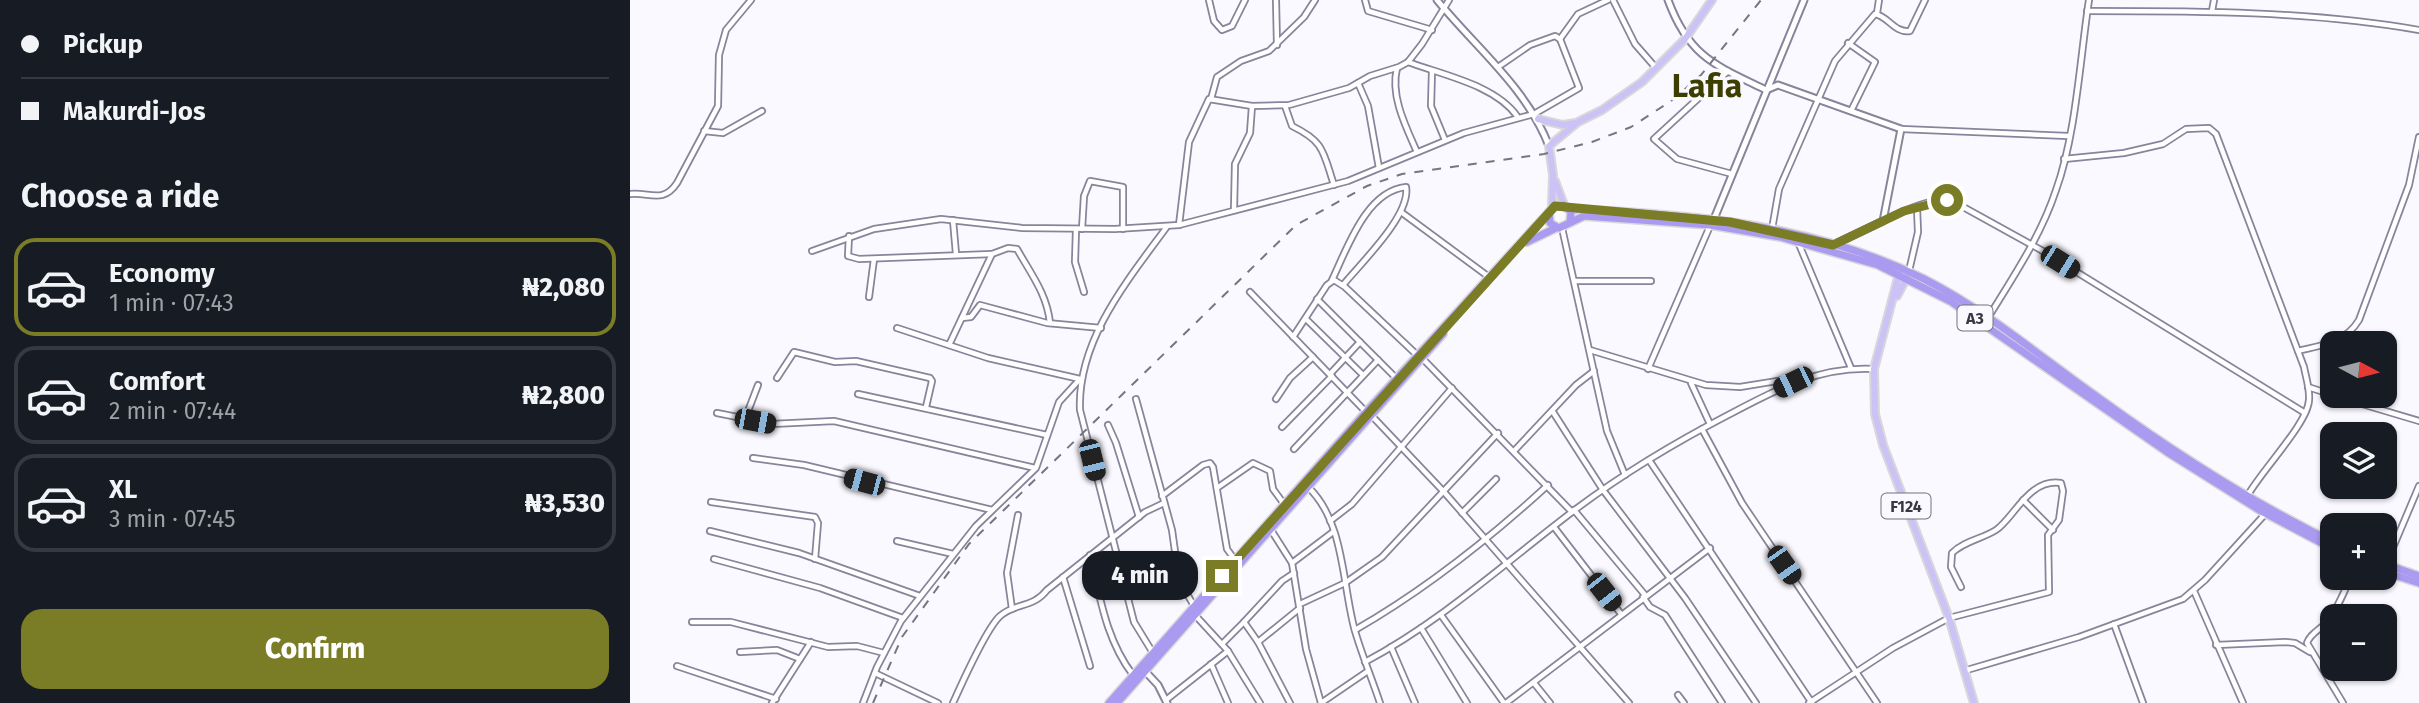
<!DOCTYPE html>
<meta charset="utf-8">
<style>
body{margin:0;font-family:"Fira Sans",sans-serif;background:#242831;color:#f1f3f6;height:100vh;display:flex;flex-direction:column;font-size:26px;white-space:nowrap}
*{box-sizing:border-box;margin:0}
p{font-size:23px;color:#9ea1a6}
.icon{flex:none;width:38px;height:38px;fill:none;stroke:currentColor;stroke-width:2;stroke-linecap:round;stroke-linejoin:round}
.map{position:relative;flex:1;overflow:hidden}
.details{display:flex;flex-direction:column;background:#171b24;width:630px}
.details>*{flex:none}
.banner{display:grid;align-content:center;height:154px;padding:0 21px;background:#171b24}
.needle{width:46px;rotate:97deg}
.fabs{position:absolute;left:1690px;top:331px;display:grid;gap:14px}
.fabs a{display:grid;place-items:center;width:77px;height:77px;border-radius:14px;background:#171b24;box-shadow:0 2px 5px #0004;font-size:35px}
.end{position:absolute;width:32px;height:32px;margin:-16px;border:9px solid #7a7d26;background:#fff;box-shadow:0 0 0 4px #fff}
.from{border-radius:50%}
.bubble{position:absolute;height:49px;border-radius:21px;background:#171b24;box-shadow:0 2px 5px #0004;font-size:23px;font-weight:800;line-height:49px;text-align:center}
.car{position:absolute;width:21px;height:42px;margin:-21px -10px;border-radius:9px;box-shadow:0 0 5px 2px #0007;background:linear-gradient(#222 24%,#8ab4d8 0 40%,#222 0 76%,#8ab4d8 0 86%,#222 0)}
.banner b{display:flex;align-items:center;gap:24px;height:66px;font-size:26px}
.banner b+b{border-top:2px solid #363941}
.banner i{width:18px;height:18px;background:#f1f3f6}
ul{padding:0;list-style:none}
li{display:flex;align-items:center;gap:21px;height:98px;margin:0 14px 10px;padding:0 7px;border:4px solid #363941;border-radius:21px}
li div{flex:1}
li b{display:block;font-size:26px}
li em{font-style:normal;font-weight:800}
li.selected{border-color:#7a7d26}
li>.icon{width:63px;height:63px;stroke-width:1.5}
h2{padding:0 21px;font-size:32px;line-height:84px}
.button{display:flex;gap:14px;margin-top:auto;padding:14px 21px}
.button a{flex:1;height:80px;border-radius:21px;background:#7a7d26;color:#fff;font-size:28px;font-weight:800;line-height:80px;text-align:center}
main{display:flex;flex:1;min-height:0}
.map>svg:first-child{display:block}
</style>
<main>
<section class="details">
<div class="banner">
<b><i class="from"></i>Pickup</b>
<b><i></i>Makurdi-Jos</b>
</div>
<h2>Choose a ride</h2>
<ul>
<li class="selected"><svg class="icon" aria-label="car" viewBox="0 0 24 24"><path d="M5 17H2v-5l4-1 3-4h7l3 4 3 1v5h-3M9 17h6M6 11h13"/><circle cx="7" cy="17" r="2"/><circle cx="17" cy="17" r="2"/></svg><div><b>Economy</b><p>1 min · 07:43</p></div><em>₦2,080</em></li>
<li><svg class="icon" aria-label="car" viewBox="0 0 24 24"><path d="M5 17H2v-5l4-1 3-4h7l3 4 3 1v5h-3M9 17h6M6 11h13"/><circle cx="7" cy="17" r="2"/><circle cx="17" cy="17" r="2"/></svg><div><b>Comfort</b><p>2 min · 07:44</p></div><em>₦2,800</em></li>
<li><svg class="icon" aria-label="car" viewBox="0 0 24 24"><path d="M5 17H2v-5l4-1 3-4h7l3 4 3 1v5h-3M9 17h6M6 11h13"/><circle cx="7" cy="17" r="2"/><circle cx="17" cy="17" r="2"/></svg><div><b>XL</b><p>3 min · 07:45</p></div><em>₦3,530</em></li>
</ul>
<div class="button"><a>Confirm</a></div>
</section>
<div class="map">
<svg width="1789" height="703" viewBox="0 0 1789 703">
<rect width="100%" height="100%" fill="#faf9ff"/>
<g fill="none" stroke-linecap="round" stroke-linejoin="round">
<defs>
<g id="street">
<path d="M 579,0 L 584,21 L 592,30 L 602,26 L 615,0"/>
<path d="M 646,0 L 647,45"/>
<path d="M 735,0 L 738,11 L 802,30"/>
<path d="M 983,0 L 1005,44 L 1026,68"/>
<path d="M 1457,11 C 1568,11 1680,11 1789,30"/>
<path d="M 1582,11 L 1584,0"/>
<path d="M 1247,13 L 1249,0"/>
<path d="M 1218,43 L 1245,62 L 1221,111"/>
<path d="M 778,62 C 813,75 865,85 887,116"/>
<path d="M 868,67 L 900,45 L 925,36 L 930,39 L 948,14 L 978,0"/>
<path d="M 767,68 C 760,96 776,127 787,152"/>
<path d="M 802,71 L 801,106 L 815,140"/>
<path d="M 1098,71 L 1024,139 L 1047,159 L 1102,174"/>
<path d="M 728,83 L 738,106 L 749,168"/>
<path d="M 581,99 L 587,77 L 611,61 L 639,51 L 674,17 L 685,0"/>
<path d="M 655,106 L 662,126 C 695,142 693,152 704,185"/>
<path d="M 1271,129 L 1438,136"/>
<path d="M 74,131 L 93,133 L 132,111"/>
<path d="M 1434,159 L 1494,153 L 1533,144 L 1556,129 L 1579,128 L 1586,134 L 1674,367 C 1676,378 1680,389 1679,400 C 1678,423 1632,470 1618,495"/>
<path d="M 0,194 C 20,192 33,204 47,183 L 88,106 L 89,55 L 96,30 L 121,0"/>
<path d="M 604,210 L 605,164 L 620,133 L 622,106"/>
<path d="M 771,212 L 859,277"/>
<path d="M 323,220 L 326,254"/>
<path d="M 1253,221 C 1273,211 1304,195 1326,203 L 1411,250 L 1675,413"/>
<path d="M 549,225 L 559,142 L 579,99 L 622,106 L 659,105 L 719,88 L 740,76 L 769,67 L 778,62 L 792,44 L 819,0"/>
<path d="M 932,228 L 977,431 L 995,475"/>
<path d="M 446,229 L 445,262 L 454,292"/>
<path d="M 452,229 L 454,196 L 460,181 L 493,187 L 493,229"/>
<path d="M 1142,229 L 1149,189 L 1205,61 L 1245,14 C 1258,16 1264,33 1280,31 L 1295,0"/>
<path d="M 219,236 L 218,256 L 229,259 L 362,254"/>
<path d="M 1168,242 L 1221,368"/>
<path d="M 182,251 L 244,229 L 311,219 L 392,228 L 485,229 L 549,225 L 718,181 L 834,133 L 904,114 L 949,88 L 930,39"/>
<path d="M 1279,271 L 1288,232 L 1287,208"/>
<path d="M 702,280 C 717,249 736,191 776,187 C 781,215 731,263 713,285"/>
<path d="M 945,281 L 1021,281"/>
<path d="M 620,292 L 736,412"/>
<path d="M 239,297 L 244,259"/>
<path d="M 687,299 L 767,379"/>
<path d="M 332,318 L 341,317 L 350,305 L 417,323 L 471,328"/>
<path d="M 1358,318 C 1383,277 1411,236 1426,190 C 1446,135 1450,59 1459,0"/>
<path d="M 676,319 L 733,375"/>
<path d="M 663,337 L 697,285 L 704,280 L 715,287 L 787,355"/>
<path d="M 319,345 L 362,254 L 378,248 L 387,249 C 401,274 417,294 420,323"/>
<path d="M 960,350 L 1076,385 L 1110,387 L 1166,378"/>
<path d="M 1668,351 C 1692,345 1715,343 1729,320 L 1779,185 L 1789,137"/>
<path d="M 792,358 L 942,512"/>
<path d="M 1018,369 L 1080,226"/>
<path d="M 700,374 L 730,342"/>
<path d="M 147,378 L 164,352 L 205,362 L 226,361 L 300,378 L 302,381 L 296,407"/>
<path d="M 1061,383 L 1080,424"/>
<path d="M 1678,387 L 1703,395"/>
<path d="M 228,394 L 417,435"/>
<path d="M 1705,396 L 1789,421"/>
<path d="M 506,399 L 542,530 L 549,580 L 564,606"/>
<path d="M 646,399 L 660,378 L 683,357"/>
<path d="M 923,412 L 973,490 L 1055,598 L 1126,703"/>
<path d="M 87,413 L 142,424 L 204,421 L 405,468"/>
<path d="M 741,415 L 814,492 L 999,703"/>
<path d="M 115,419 L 128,385"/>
<path d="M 478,425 L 486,443 L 509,517"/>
<path d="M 652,427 L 702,376"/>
<path d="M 1072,429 L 1112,503 L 1247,703"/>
<path d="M 664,449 L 748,360"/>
<path d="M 885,450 L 946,385 L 964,371"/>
<path d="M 123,458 L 174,465 L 362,510"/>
<path d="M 1019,460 L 1182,703"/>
<path d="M 678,487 C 715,522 712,585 725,631 C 732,655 742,679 750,703"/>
<path d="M 587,488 L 623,463 L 640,471 L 643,489 L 654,504"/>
<path d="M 532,496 L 573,465 L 580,463 L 583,467 L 597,549 L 605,560"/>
<path d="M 1393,500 L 1423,530"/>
<path d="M 81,502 L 185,517 L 188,523 L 185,559"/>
<path d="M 944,510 L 1015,595"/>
<path d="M 832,513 L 866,479"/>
<path d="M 700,521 L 722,504 L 822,388"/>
<path d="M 924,527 L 991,614"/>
<path d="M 641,530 L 662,563 L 676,649 L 691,703"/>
<path d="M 80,531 L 169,553 L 290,596"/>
<path d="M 267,541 L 323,554"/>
<path d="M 460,555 C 470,597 476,640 503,675"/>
<path d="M 84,559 L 190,588 L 273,618"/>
<path d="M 662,563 L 703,532"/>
<path d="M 1756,564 L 1789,486"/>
<path d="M 433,577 L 460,666"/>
<path d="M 1564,591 L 1613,703"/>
<path d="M 1013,597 L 1020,607 L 1035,615 L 1092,703"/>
<path d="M 670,604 L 715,583 L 752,557 L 868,433"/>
<path d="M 382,609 L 377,573 L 388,515"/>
<path d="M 565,615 L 598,651 L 630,703"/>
<path d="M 811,615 L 874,703"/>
<path d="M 62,622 L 101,622 L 198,647 L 227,646 L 254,653"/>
<path d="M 1484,624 L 1513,703"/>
<path d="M 1695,624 L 1703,630"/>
<path d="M 791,628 L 837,703"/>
<path d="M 725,630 C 795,590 859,539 918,485"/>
<path d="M 628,642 L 670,608"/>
<path d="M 592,644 L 614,622"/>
<path d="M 1586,645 L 1655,642 L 1665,643 L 1680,652"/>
<path d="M 761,647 L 785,703"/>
<path d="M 110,652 L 147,650 L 170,659"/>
<path d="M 523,653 L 504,622 L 450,410 C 447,341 497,281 536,228"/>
<path d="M 735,662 C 812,621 877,561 946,509 C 994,473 1046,442 1100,414 C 1147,389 1190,366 1244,369"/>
<path d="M 581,664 L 598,703"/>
<path d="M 47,666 L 146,699"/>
<path d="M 1337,670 L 1449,637 L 1553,599 L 1575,580 L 1637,512"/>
<path d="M 245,673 L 308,703"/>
<path d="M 904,683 L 920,703"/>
<path d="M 1048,695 L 1054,703"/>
<path d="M 536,700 L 598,651"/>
<path d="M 142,703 L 181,642"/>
<path d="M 233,703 L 247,667 L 271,621 L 346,526 L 406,468 L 429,402 L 450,379 L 358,358 L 267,328"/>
<path d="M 323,703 C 332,683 356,629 370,616 C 386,602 402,609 417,590 L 515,512 L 534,503"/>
<path d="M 660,703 L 628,642 L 614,622 L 652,581 L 664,573"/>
<path d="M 691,703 L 738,671"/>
<path d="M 876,703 L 1080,548"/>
<path d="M 1179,703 L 1263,648 L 1319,618 L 1419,592 L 1418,535 L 1429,520 L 1433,491 L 1431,483 C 1399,478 1384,518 1366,530 C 1352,539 1334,541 1322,553 L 1321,567 L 1331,587"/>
<path d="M 1713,703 L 1677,643 C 1680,634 1689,630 1696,623 C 1707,610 1714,593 1720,578"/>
</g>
<g id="secondary">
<path d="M 807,0 C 846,48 896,87 919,146"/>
<path d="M 1038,0 C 1059,57 1085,65 1136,90 L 1148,85 L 1271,129 L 1253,221 L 1205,244"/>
<path d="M 1084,219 L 1174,0"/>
<path d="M 513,669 L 528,685 L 537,703"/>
</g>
<g id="primary">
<path d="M 908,119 L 933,125 L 946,123"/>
<path d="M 925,181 L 934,205"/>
<path d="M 922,207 L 923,175 L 919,146 L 948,122 L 972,110 L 1012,82 L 1055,39 L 1082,0"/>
<path d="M 1269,274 L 1244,369 L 1245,414 L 1253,445 L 1319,618 L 1344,703"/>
<path d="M 1267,296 L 1278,275"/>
</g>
<g id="highway">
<path d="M 939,209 C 1060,214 1184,224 1294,279 C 1359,312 1414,360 1473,401 C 1545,453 1623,503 1703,542"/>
<path d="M 940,222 L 941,212 L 934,205 L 925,206 L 919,212 L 920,223 L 929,228 L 954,216 L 1080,225 L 1150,237 L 1248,265 L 1320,301 L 1537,452 L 1631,511 L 1703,549"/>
<path d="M 897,242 L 926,228"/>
<path d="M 1755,564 L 1789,576"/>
<path d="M 1755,572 L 1789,583"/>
<path d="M 479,703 L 736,412 L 918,213"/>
<path d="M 487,703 L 813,334"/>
</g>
</defs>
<use href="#street" stroke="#87849b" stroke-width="8"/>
<use href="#secondary" stroke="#87849b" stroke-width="9"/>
<use href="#primary" stroke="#d8d7d9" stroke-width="10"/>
<use href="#highway" stroke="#d8d7d9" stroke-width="10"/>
<use href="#street" stroke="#fff" stroke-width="4.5"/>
<use href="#secondary" stroke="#fff" stroke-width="5"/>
<use href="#primary" stroke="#ccc2f6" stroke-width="6"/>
<use href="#highway" stroke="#aa9af0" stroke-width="7"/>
<path stroke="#77767f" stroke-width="2" stroke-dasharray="9 9" stroke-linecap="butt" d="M 243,703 L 272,637 L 339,544 L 666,225 L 737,186 L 772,174 L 914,154 L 962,142 L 1001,127 L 1041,101 L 1071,75 L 1131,0"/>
</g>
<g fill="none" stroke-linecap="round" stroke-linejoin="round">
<path stroke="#7a7d26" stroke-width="9" d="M 592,576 L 925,206 L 1100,222 L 1203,245 L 1274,211 L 1317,200"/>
</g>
<g text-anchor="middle" stroke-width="7" stroke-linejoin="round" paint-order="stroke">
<g fill="#faf9ff" stroke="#74737b" stroke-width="2">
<rect x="1327.5" y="305.5" width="35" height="25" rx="5"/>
<rect x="1251.5" y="493.5" width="49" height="25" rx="5"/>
</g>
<g font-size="16" font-weight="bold" fill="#3a3943">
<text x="1345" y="324">A3</text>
<text x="1276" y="512">F124</text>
</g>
<g font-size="32" font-weight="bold" fill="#3d3f00" stroke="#faf9ff">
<text x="1077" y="97">Lafia</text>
</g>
</g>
</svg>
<div class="fabs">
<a><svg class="needle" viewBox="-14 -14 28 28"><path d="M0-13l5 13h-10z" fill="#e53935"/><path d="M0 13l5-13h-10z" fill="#9ea1a6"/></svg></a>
<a><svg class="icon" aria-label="layers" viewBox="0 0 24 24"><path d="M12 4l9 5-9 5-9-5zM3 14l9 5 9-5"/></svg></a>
<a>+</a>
<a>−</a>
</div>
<i class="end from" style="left:1317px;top:200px"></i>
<i class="end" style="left:592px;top:576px"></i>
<div class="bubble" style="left:452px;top:551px;width:116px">4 min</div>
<i class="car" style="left:1430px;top:262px;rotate:122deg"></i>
<i class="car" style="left:1163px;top:382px;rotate:244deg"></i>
<i class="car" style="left:125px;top:421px;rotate:101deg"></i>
<i class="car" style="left:462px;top:460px;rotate:166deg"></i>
<i class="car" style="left:234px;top:482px;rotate:285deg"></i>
<i class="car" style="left:1154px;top:565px;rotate:145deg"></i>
<i class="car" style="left:974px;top:592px;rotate:142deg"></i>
</div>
</main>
